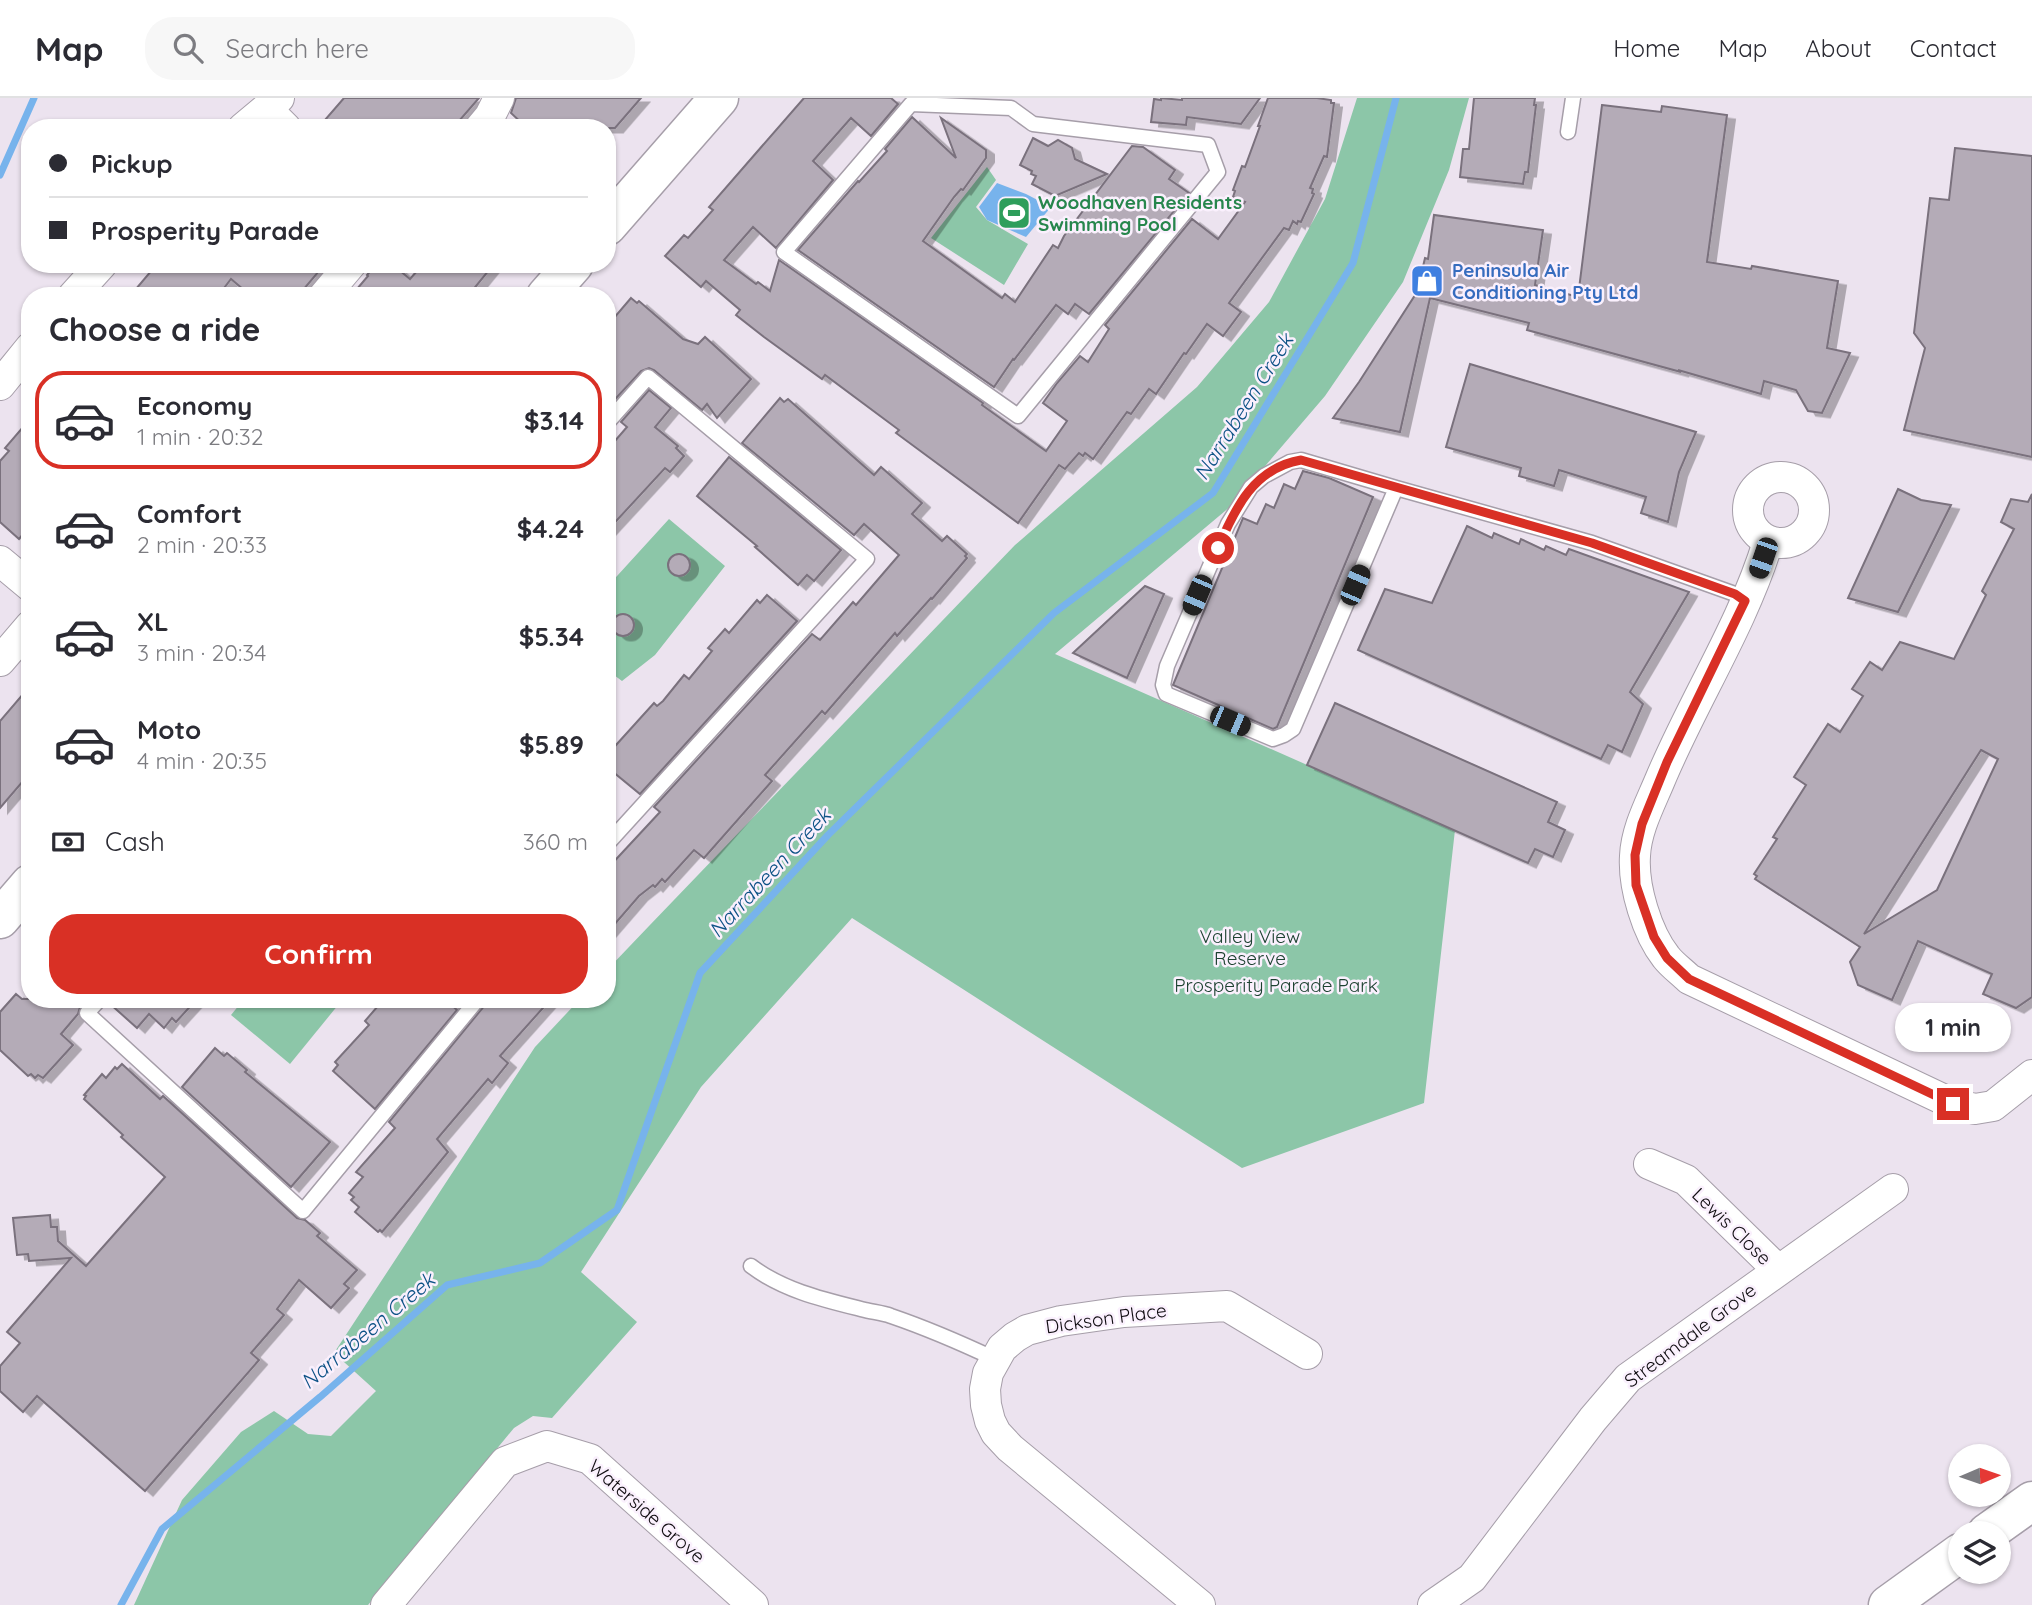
<!DOCTYPE html>
<meta charset="utf-8">
<style>
body{margin:0;font-family:Quicksand,sans-serif;background:#f7f7f7;color:#2b2b33;height:100vh;display:flex;flex-direction:column;font-size:26px;white-space:nowrap}
*{box-sizing:border-box;margin:0}
p{font-size:23px;color:#7c7c81}
.icon{flex:none;width:38px;height:38px;fill:none;stroke:currentColor;stroke-width:2;stroke-linecap:round;stroke-linejoin:round}
.map{position:relative;flex:1;overflow:hidden}
.details{position:absolute;left:21px;top:189px;width:595px;height:721px;display:flex;flex-direction:column;background:#fff;border-radius:28px;box-shadow:0 2px 5px #0004}
.details>*{flex:none}
.hud{position:absolute;left:21px;top:21px;width:595px;height:154px;border-radius:28px;box-shadow:0 2px 5px #0004;display:grid;align-content:center;height:154px;padding:0 28px;background:#fff}
.needle{width:46px;rotate:88deg}
.fabs{position:absolute;left:1948px;top:1346px;display:grid;gap:14px}
.fabs a{display:grid;place-items:center;width:63px;height:63px;border-radius:50%;background:#fff;box-shadow:0 2px 5px #0004;font-size:35px}
.end{position:absolute;width:32px;height:32px;margin:-16px;border:9px solid #d93025;background:#fff;box-shadow:0 0 0 4px #fff}
.from{border-radius:50%}
.bubble{position:absolute;height:49px;border-radius:24px;background:#fff;box-shadow:0 2px 5px #0004;font-size:23px;font-weight:700;line-height:49px;text-align:center}
.car{position:absolute;width:21px;height:42px;margin:-21px -10px;border-radius:9px;box-shadow:0 0 5px 2px #0007;background:linear-gradient(#222 24%,#8ab4d8 0 40%,#222 0 76%,#8ab4d8 0 86%,#222 0)}
.hud b{display:flex;align-items:center;gap:24px;height:66px;font-size:26px}
.hud b+b{border-top:2px solid #e1e1e2}
.hud i{width:18px;height:18px;background:#2b2b33}
ul{padding:0;list-style:none}
li{display:flex;align-items:center;gap:21px;height:98px;margin:0 14px 10px;padding:0 14px;border:4px solid transparent;border-radius:28px}
li div{flex:1}
li b{display:block;font-size:26px}
li em{font-style:normal;font-weight:700}
li.on{border-color:#d93025}
li>.icon{width:63px;height:63px;stroke-width:1.5}
h2{padding:0 28px;font-size:32px;line-height:84px}
.pay{display:flex;align-items:center;gap:18px;height:77px;padding:0 28px;font-size:26px}
.pay p{margin-inline-start:auto}
.cta{display:flex;gap:14px;margin-top:auto;padding:14px 28px}
.cta a{flex:1;height:80px;border-radius:28px;background:#d93025;color:#fff;font-size:28px;font-weight:700;line-height:80px;text-align:center}
header{display:flex;align-items:center;gap:42px;box-sizing:border-box;height:98px;padding:0 35px;background:#fff;border-bottom:2px solid #e1e1e2}
header strong{font-size:33px}
nav{display:flex;gap:38px;margin-inline-start:auto;font-size:24px}
.search{width:490px;height:63px;background:#f7f7f7;display:flex;align-items:center;gap:18px;box-sizing:border-box;padding:0 24px;border-radius:28px;color:#7c7c81;font-size:26px}
.map>svg:first-child{display:block}
</style>
<header>
<strong>Map</strong>
<div class="search"><svg class="icon" aria-label="search" viewBox="0 0 24 24"><circle cx="10" cy="10" r="6"/><path d="M15 15l6 6"/></svg>Search here</div>
<nav><a>Home</a><a>Map</a><a>About</a><a>Contact</a></nav>
</header>
<div class="map">
<svg width="2032" height="1507" viewBox="0 0 2032 1507">
<defs>
<filter id="shadow"><feDropShadow dx="8" dy="4.5" stdDeviation="0" flood-color="#0004"/></filter>
</defs>
<rect width="100%" height="100%" fill="#ece3ef"/>
<g fill="#8cc6a8">
<path d="M 1357,0 L 1469,0 L 1449,72 L 1403,184 L 1325,298 L 1231,408 L 1055,556 L 1455,732 L 1424,1005 L 1242,1070 L 852,820 L 701,989 L 581,1174 L 637,1224 L 552,1320 L 533,1318 L 514,1330 L 368,1507 L 134,1507 L 182,1402 L 241,1334 L 274,1313 L 308,1336 L 331,1338 L 376,1293 L 334,1255 L 535,949 L 580,901 L 607,901 L 607,872 L 649,828 L 1015,447 L 1197,289 L 1269,204 L 1325,101 Z"/>
<path d="M 987,69 L 996,82 L 976,109 L 987,122 L 1028,146 L 1004,187 L 931,140 Z"/>
<path d="M 669,421 L 725,468 L 655,557 L 622,583 L 610,574 L 607,575 L 607,489 Z"/>
<path d="M 244,901 L 343,901 L 290,966 L 231,917 Z"/>
</g>
<path fill="#77b3ec" d="M 997,85 L 1026,96 L 1051,109 L 1026,139 L 987,122 L 979,109 Z"/>
<g fill="none" stroke-linecap="round" stroke-linejoin="round">
<g stroke="#77b3ec" stroke-width="7">
<path d="M 0,77 L 34,0"/>
<path d="M 121,1507 L 162,1431 L 320,1299 L 447,1187 L 540,1165 L 617,1112 L 700,875 L 828,737 L 1054,515 L 1213,395 L 1353,165 L 1396,0"/>
</g>
</g>
<g fill="#b4abb7" stroke="#7a717d" stroke-width="2" fill-rule="evenodd" filter="url(#shadow)">
<path d="M 344,0 L 479,0 L 453,30 L 318,30 Z"/>
<path d="M 516,0 L 641,0 L 615,30 L 527,30 L 511,15 Z"/>
<path d="M 804,0 L 891,0 L 898,6 L 871,38 L 851,20 L 813,63 L 833,82 L 776,150 L 753,129 L 724,162 L 756,186 L 758,184 L 770,193 L 779,162 L 983,305 L 982,307 L 1046,353 L 1067,323 L 1043,305 L 1057,285 L 1080,258 L 1088,264 L 1109,231 L 1105,227 L 1192,121 L 1218,141 L 1245,104 L 1233,99 L 1235,93 L 1233,92 L 1242,68 L 1245,69 L 1260,28 L 1258,28 L 1268,0 L 1317,0 L 1331,2 L 1331,5 L 1334,5 L 1327,59 L 1324,58 L 1310,90 L 1313,91 L 1312,95 L 1314,96 L 1301,124 L 1298,123 L 1297,126 L 1293,123 L 1289,132 L 1284,130 L 1229,205 L 1241,214 L 1223,238 L 1207,226 L 1186,256 L 1184,255 L 1156,296 L 1149,291 L 1131,316 L 1127,314 L 1093,361 L 1085,355 L 1083,358 L 1079,355 L 1065,371 L 1059,367 L 1018,425 L 896,335 L 899,332 L 825,277 L 822,281 L 764,239 L 736,217 L 740,212 L 706,183 L 701,189 L 665,158 L 684,137 L 688,140 L 713,112 L 709,109 Z"/>
<path d="M 1161,0 L 1182,2 L 1182,0 L 1260,0 L 1241,26 L 1187,19 L 1186,27 L 1151,24 L 1154,1 L 1161,2 Z"/>
<path d="M 1474,0 L 1535,0 L 1534,7 L 1536,7 L 1528,74 L 1525,74 L 1523,86 L 1460,79 L 1463,51 L 1469,51 Z"/>
<path d="M 1602,7 L 1661,14 L 1662,8 L 1727,17 L 1707,164 L 1751,171 L 1752,168 L 1838,183 L 1827,250 L 1850,255 L 1822,315 L 1808,313 L 1796,292 L 1764,283 L 1761,296 L 1678,272 L 1681,274 L 1527,232 L 1529,225 L 1430,200 L 1400,334 L 1333,320 L 1359,284 L 1417,194 L 1425,160 L 1428,161 L 1434,117 L 1543,132 L 1535,187 L 1578,199 Z"/>
<path d="M 912,19 L 956,60 L 941,20 L 986,52 L 986,60 L 963,92 L 961,91 L 954,99 L 923,143 L 1002,200 L 1005,196 L 1015,204 L 1053,147 L 1058,150 L 1064,138 L 1132,48 L 1143,49 L 1175,72 L 1169,81 L 1189,95 L 1089,216 L 1075,206 L 1068,216 L 1056,207 L 1014,262 L 1013,261 L 994,289 L 798,152 L 858,83 L 859,84 L 887,53 L 885,51 Z"/>
<path d="M 1033,40 L 1048,48 L 1058,42 L 1072,50 L 1075,61 L 1107,76 L 1055,98 L 1032,86 L 1036,78 L 1031,76 L 1032,73 L 1020,67 Z"/>
<path d="M 1955,50 L 2032,58 L 2032,359 L 1904,332 L 1925,250 L 1914,235 L 1930,100 L 1949,102 Z"/>
<path d="M 157,166 L 325,166 L 298,198 L 251,198 L 231,181 L 218,198 L 130,198 Z"/>
<path d="M 376,166 L 392,166 L 410,181 L 423,166 L 494,166 L 468,198 L 351,198 L 368,178 L 367,177 Z"/>
<path d="M 631,200 L 637,205 L 639,203 L 683,241 L 698,246 L 705,239 L 751,281 L 717,320 L 707,306 L 702,312 L 654,272 L 649,270 L 641,273 L 607,310 L 607,228 Z"/>
<path d="M 1470,266 L 1696,334 L 1679,374 L 1668,424 L 1641,415 L 1646,399 L 1559,372 L 1554,388 L 1519,378 L 1521,370 L 1446,349 Z"/>
<path d="M 649,292 L 671,310 L 655,329 L 678,348 L 676,350 L 684,358 L 670,374 L 665,370 L 607,433 L 607,352 L 627,329 L 621,324 Z"/>
<path d="M 780,300 L 784,304 L 788,301 L 874,377 L 881,369 L 922,405 L 912,416 L 942,443 L 947,438 L 967,456 L 965,458 L 967,460 L 932,501 L 931,500 L 897,538 L 895,535 L 825,616 L 822,613 L 765,677 L 772,683 L 704,760 L 694,752 L 665,784 L 662,781 L 655,789 L 653,787 L 639,798 L 607,835 L 607,771 L 660,714 L 654,709 L 812,536 L 820,542 L 853,504 L 856,507 L 899,457 L 864,426 L 854,437 L 742,345 Z"/>
<path d="M 30,321 L 30,428 L 19,441 L 0,424 L 0,363 L 9,353 L 5,350 Z"/>
<path d="M 729,359 L 841,452 L 814,483 L 807,477 L 798,487 L 755,449 L 757,448 L 697,398 Z"/>
<path d="M 1303,373 L 1329,380 L 1373,399 L 1277,629 L 1273,631 L 1173,587 L 1243,420 L 1257,426 L 1266,406 L 1274,410 L 1284,386 L 1295,391 Z"/>
<path d="M 1898,391 L 1921,402 L 1951,407 L 1898,514 L 1848,500 Z"/>
<path d="M 2032,396 L 2032,899 L 2016,910 L 1983,896 L 1992,876 L 1918,843 L 1892,902 L 1858,887 L 1850,864 L 1860,849 L 1755,781 L 1757,778 L 1754,776 L 1777,741 L 1773,739 L 1806,687 L 1794,679 L 1828,626 L 1840,634 L 1863,598 L 1852,591 L 1870,564 L 1882,572 L 1900,544 L 1954,561 L 1986,497 L 1982,493 L 2014,431 L 2001,424 L 2011,401 L 2028,404 ZM 1981,652 L 1998,661 L 1937,792 L 1864,836 Z"/>
<path d="M 1467,428 L 1492,440 L 1494,435 L 1519,446 L 1521,441 L 1544,452 L 1546,448 L 1566,457 L 1569,451 L 1689,494 L 1630,594 L 1643,606 L 1622,654 L 1608,647 L 1601,661 L 1358,552 L 1385,491 L 1432,505 Z"/>
<circle cx="679" cy="467" r="11"/>
<path d="M 1145,488 L 1164,496 L 1127,580 L 1073,555 Z"/>
<path d="M 767,497 L 797,523 L 640,696 L 607,669 L 607,657 L 654,605 L 657,608 L 663,603 L 684,577 L 689,581 L 712,553 L 708,550 L 725,531 L 729,535 L 757,502 L 760,505 Z"/>
<circle cx="623" cy="527" r="11"/>
<path d="M 30,588 L 30,675 L 0,710 L 0,623 Z"/>
<path d="M 1335,605 L 1557,704 L 1548,724 L 1565,732 L 1553,759 L 1535,751 L 1528,765 L 1307,667 Z"/>
<path d="M 16,896 L 22,901 L 87,901 L 80,909 L 78,916 L 61,936 L 73,947 L 43,980 L 38,977 L 35,980 L 31,976 L 28,978 L 0,952 L 0,914 Z"/>
<path d="M 109,901 L 197,901 L 176,924 L 172,920 L 164,930 L 149,916 L 137,930 L 109,905 Z"/>
<path d="M 384,901 L 445,901 L 457,912 L 375,1011 L 333,973 L 338,967 L 335,964 L 369,927 L 365,923 Z"/>
<path d="M 487,901 L 551,901 L 500,958 L 508,965 L 492,985 L 488,981 L 437,1041 L 448,1054 L 393,1121 L 382,1134 L 380,1132 L 378,1134 L 355,1114 L 359,1109 L 351,1102 L 354,1099 L 349,1095 L 363,1079 L 356,1074 L 395,1030 L 389,1024 L 485,907 Z"/>
<path d="M 215,950 L 224,958 L 227,955 L 247,972 L 245,974 L 330,1044 L 291,1089 L 182,989 Z"/>
<path d="M 122,966 L 160,1001 L 163,998 L 297,1120 L 305,1122 L 320,1135 L 317,1138 L 357,1172 L 344,1186 L 349,1190 L 331,1210 L 299,1182 L 277,1211 L 284,1217 L 251,1255 L 259,1262 L 145,1393 L 37,1298 L 23,1314 L 0,1293 L 0,1268 L 20,1245 L 7,1234 L 71,1160 L 29,1163 L 28,1156 L 17,1157 L 13,1120 L 50,1117 L 51,1129 L 57,1129 L 58,1143 L 86,1168 L 165,1079 L 121,1039 L 123,1037 L 84,1001 L 86,998 L 84,997 L 102,976 L 106,980 L 115,969 L 117,971 Z"/>
</g>
<g fill="none" stroke-linecap="round" stroke-linejoin="round">
<defs>
<g id="lane">
<path d="M 911,6 L 1011,10 L 1033,26 L 1208,47 L 1218,74 L 1018,318 L 784,154 Z"/>
<path d="M 1568,34 L 1573,0"/>
<path d="M 607,325 L 648,279 L 867,461 L 609,744"/>
<path d="M 1396,390 L 1301,362 L 1290,364 L 1264,378 L 1251,389 L 1228,426 L 1167,568 L 1163,587 L 1166,596 L 1273,641 L 1284,637 L 1293,631 L 1396,390 L 1592,445 L 1735,496 L 1745,503"/>
<path d="M 100,901 L 87,915 L 303,1113 L 478,901"/>
<path d="M 751,1168 C 784,1193 825,1202 865,1212 C 873,1214 883,1215 891,1218 C 926,1230 961,1245 995,1261"/>
</g>
<g id="street">
<path d="M 267,11 L 286,30"/>
<path d="M 243,30 L 279,0"/>
<path d="M 480,30 L 490,18 L 499,0"/>
<path d="M 73,198 L 102,166"/>
<path d="M 324,198 L 351,166"/>
<path d="M 0,287 L 30,250"/>
<circle cx="1781" cy="412" r="33"/>
<path d="M 1768,444 C 1743,526 1693,603 1660,682 C 1650,706 1636,732 1635,758 C 1633,789 1647,835 1666,859 C 1672,867 1682,874 1689,881 L 1953,1006 L 1975,1011 L 1993,1008 L 2032,977"/>
<path d="M 0,463 L 30,488"/>
<path d="M 0,563 L 30,528"/>
<path d="M 1649,1066 L 1686,1082 L 1778,1172"/>
<path d="M 386,1507 L 505,1364 L 547,1348 L 590,1361 L 753,1507"/>
<path d="M 1200,1507 L 1010,1350 L 996,1335 L 990,1323 L 986,1307 L 985,1291 L 988,1275 L 1002,1250 L 1015,1239 L 1027,1232 L 1061,1223 L 1124,1214 L 1227,1208 L 1307,1256"/>
<path d="M 1433,1507 L 1472,1480 L 1593,1321 L 1628,1280 L 1893,1091"/>
</g>
<g id="secondary">
<path d="M 607,128 L 719,0"/>
<path d="M 546,198 L 574,166"/>
<path d="M 0,821 L 30,786"/>
<path d="M 1987,1435 L 2032,1403"/>
<path d="M 1888,1507 L 1960,1455"/>
</g>
</defs>
<use href="#lane" stroke="#a69ea9" stroke-width="17"/>
<use href="#street" stroke="#a69ea9" stroke-width="32"/>
<use href="#secondary" stroke="#a69ea9" stroke-width="41"/>
<use href="#lane" stroke="#fff" stroke-width="14"/>
<use href="#street" stroke="#fff" stroke-width="30"/>
<use href="#secondary" stroke="#fff" stroke-width="38"/>
</g>
<g fill="none" stroke-linecap="round" stroke-linejoin="round">
<path stroke="#d93025" stroke-width="9" d="M 1218,450 C 1235,410 1254,370 1301,362 L 1592,445 L 1735,496 L 1745,503 L 1667,664 L 1642,726 L 1635,757 L 1636,787 L 1654,839 L 1667,860 L 1689,881 L 1953,1006"/>
</g>
<defs>
<symbol id="stadium-square" viewBox="-11 -11 22 22"><rect x="-9" y="-9" width="18" height="18" rx="4" fill="#2e9e5b" stroke="#faf0fd"/><path d="M0-5a6.5 5 0 1 0 0 10a6.5 5 0 1 0 0-10ZM-3.5-1.8h7v3.6h-7Z" fill="#fff"/></symbol>
<symbol id="shop-square" viewBox="-11 -11 22 22"><rect x="-9" y="-9" width="18" height="18" rx="4" fill="#3f7fe0" stroke="#faf0fd"/><path d="M-5-2.5h2.3a2.7 3.5 0 0 1 5.4 0H5L5.5 6h-11ZM-1.5-2.5h3a1.5 2.3 0 0 0-3 0Z" fill="#fff"/></symbol>
</defs>
<g fill-rule="evenodd">
<use href="#stadium-square" x="995" y="96" width="38" height="38"/>
<use href="#shop-square" x="1408" y="164" width="38" height="38"/>
</g>
<g text-anchor="middle" stroke-width="5" stroke-linejoin="round" paint-order="stroke">
<g font-size="19" font-weight="bold" fill="#27864d" stroke="#faf0fd" text-anchor="start">
<text x="1038" y="111">Woodhaven Residents<tspan x="1038" dy="22">Swimming Pool</tspan></text>
</g>
<g font-size="19" font-weight="bold" fill="#366cbe" stroke="#faf0fd" text-anchor="start">
<text x="1452" y="179">Peninsula Air<tspan x="1452" dy="22">Conditioning Pty Ltd</tspan></text>
</g>
<g font-size="19" fill="#1d4231" stroke="#faf0fd">
<text x="1250" y="845">Valley View<tspan x="1250" dy="22">Reserve</tspan></text>
<text x="1276" y="894">Prosperity Parade Park</text>
</g>
<g font-size="19" fill="#0f0c10" stroke="#faf0fd">
<text transform="translate(1732 1128) rotate(44)" y="7">Lewis Close</text>
<text transform="translate(1106 1220) rotate(-8)" y="7">Dickson Place</text>
<text transform="translate(1690 1237) rotate(-37)" y="7">Streamdale Grove</text>
<text transform="translate(647 1413) rotate(41)" y="7">Waterside Grove</text>
</g>
<g font-size="21" font-style="italic" fill="#0d5286" stroke="#faf0fd">
<text transform="translate(1244 309) rotate(-58)" y="7">Narrabeen Creek</text>
<text transform="translate(770 775) rotate(-47)" y="7">Narrabeen Creek</text>
<text transform="translate(368 1233) rotate(-40)" y="7">Narrabeen Creek</text>
</g>
</g>
</svg>
<div class="fabs">
<a><svg class="needle" viewBox="-14 -14 28 28"><path d="M0-13l5 13h-10z" fill="#e53935"/><path d="M0 13l5-13h-10z" fill="#7c7c81"/></svg></a>
<a><svg class="icon" aria-label="layers" viewBox="0 0 24 24"><path d="M12 4l9 5-9 5-9-5zM3 14l9 5 9-5"/></svg></a>
</div>
<i class="end from" style="left:1218px;top:450px"></i>
<i class="end" style="left:1953px;top:1006px"></i>
<div class="bubble" style="left:1895px;top:905px;width:116px">1 min</div>
<i class="car" style="left:1763px;top:460px;rotate:199deg"></i>
<i class="car" style="left:1355px;top:487px;rotate:23deg"></i>
<i class="car" style="left:1197px;top:497px;rotate:203deg"></i>
<i class="car" style="left:1230px;top:623px;rotate:113deg"></i>
<div class="hud">
<b><i class="from"></i>Pickup</b>
<b><i></i>Prosperity Parade</b>
</div>
<section class="details">
<h2>Choose a ride</h2>
<ul>
<li class="on"><svg class="icon" aria-label="car" viewBox="0 0 24 24"><path d="M5 17H2v-5l4-1 3-4h7l3 4 3 1v5h-3M9 17h6M6 11h13"/><circle cx="7" cy="17" r="2"/><circle cx="17" cy="17" r="2"/></svg><div><b>Economy</b><p>1 min · 20:32</p></div><em>$3.14</em></li>
<li><svg class="icon" aria-label="car" viewBox="0 0 24 24"><path d="M5 17H2v-5l4-1 3-4h7l3 4 3 1v5h-3M9 17h6M6 11h13"/><circle cx="7" cy="17" r="2"/><circle cx="17" cy="17" r="2"/></svg><div><b>Comfort</b><p>2 min · 20:33</p></div><em>$4.24</em></li>
<li><svg class="icon" aria-label="car" viewBox="0 0 24 24"><path d="M5 17H2v-5l4-1 3-4h7l3 4 3 1v5h-3M9 17h6M6 11h13"/><circle cx="7" cy="17" r="2"/><circle cx="17" cy="17" r="2"/></svg><div><b>XL</b><p>3 min · 20:34</p></div><em>$5.34</em></li>
<li><svg class="icon" aria-label="car" viewBox="0 0 24 24"><path d="M5 17H2v-5l4-1 3-4h7l3 4 3 1v5h-3M9 17h6M6 11h13"/><circle cx="7" cy="17" r="2"/><circle cx="17" cy="17" r="2"/></svg><div><b>Moto</b><p>4 min · 20:35</p></div><em>$5.89</em></li>
</ul>
<div class="pay"><svg class="icon" aria-label="cash" viewBox="0 0 24 24"><path d="M3 7h18v10H3z"/><circle cx="12" cy="12" r="2"/></svg>Cash<p>360 m</p></div>
<div class="cta"><a>Confirm</a></div>
</section>
</div>
